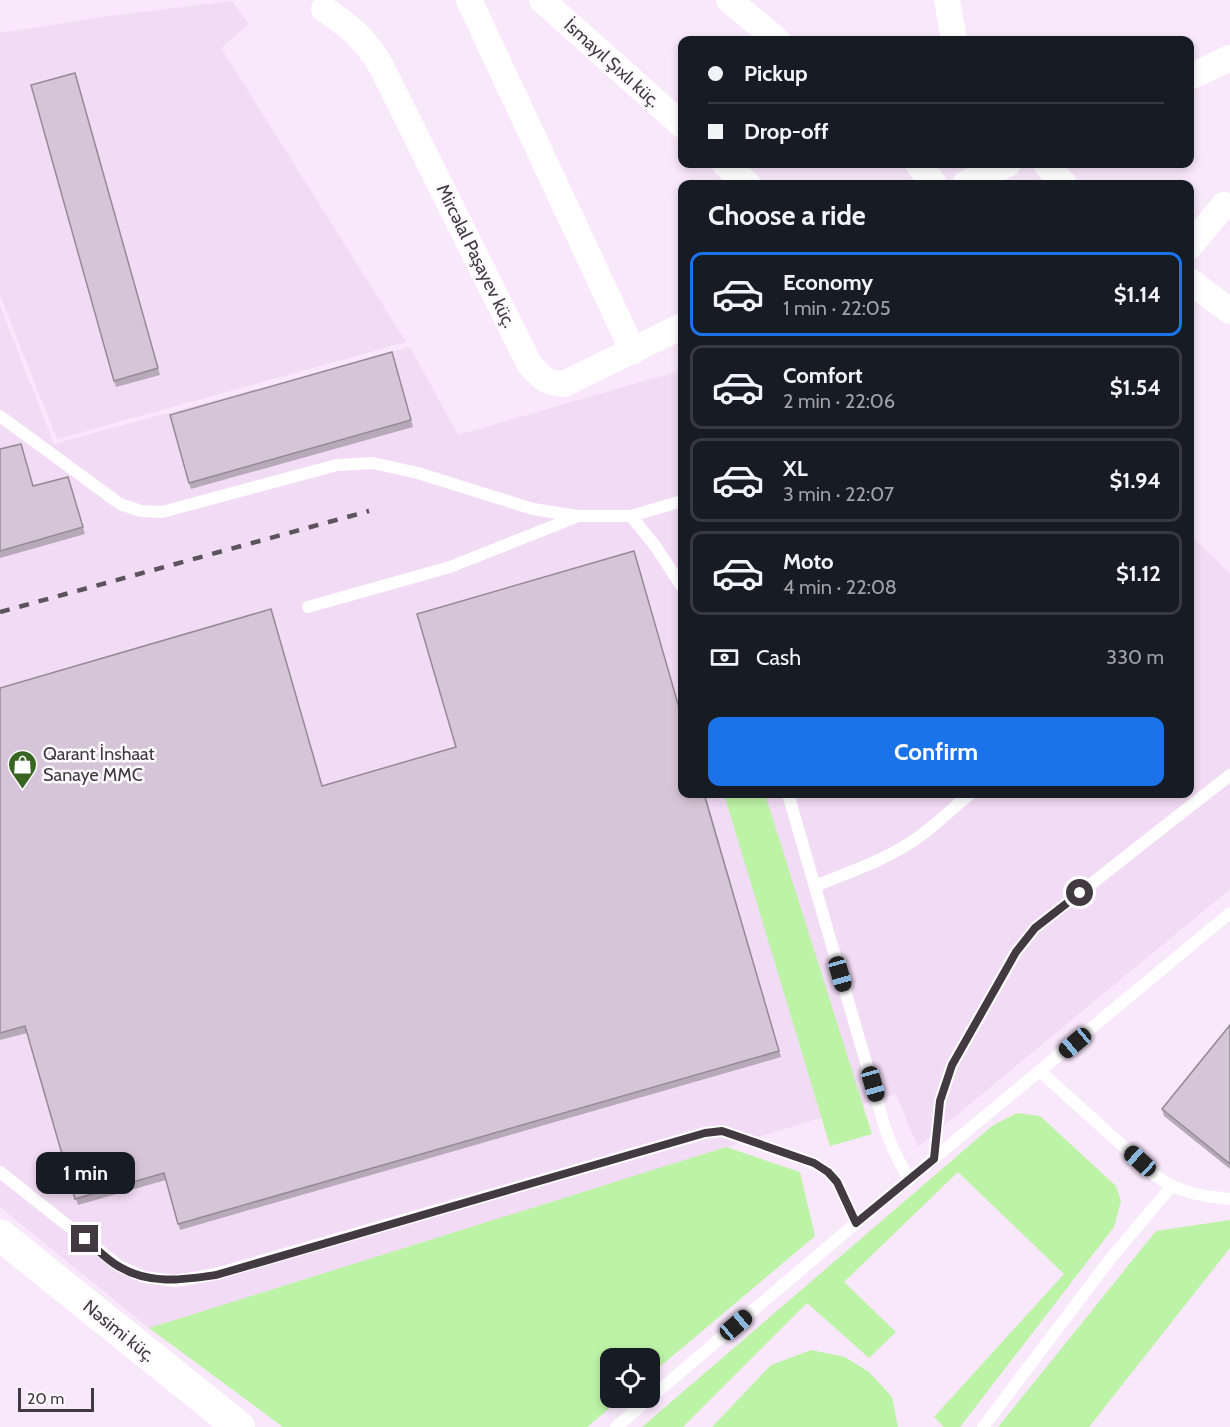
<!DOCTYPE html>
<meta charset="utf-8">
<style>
body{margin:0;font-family:Cabin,sans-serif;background:#20242c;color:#f1f3f6;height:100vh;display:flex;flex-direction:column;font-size:22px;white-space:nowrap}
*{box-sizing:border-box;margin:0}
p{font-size:20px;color:#9ea1a6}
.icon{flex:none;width:33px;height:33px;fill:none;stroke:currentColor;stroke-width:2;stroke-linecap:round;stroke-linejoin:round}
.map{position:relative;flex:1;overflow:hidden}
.details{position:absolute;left:678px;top:180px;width:516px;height:618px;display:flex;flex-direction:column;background:#171b24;border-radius:12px;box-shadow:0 3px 9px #0003}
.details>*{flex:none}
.hud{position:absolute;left:678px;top:36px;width:516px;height:132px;border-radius:12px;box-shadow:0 3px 9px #0003;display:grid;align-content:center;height:132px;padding:0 30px;background:#171b24}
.controls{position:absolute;left:600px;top:1348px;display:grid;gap:12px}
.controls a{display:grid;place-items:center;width:60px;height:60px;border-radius:12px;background:#171b24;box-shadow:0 3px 9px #0003;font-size:30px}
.scale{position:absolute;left:18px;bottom:15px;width:76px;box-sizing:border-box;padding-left:6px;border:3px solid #413a41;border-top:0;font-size:16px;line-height:21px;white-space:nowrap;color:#413a41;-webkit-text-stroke:4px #fdfafe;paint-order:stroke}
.end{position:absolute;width:27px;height:27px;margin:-14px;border:8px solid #413a41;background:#fff;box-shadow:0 0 0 3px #fff}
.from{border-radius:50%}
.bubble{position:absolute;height:42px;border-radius:12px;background:#171b24;box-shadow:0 3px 9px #0003;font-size:20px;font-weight:800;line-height:42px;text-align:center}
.car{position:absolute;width:18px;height:36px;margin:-18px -9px;border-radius:8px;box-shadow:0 0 4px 2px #0007;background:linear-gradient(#222 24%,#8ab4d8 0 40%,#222 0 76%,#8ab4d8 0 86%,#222 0)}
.hud b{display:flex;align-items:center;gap:21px;height:57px;font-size:22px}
.hud b+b{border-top:2px solid #363941}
.hud i{width:15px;height:15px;background:#f1f3f6}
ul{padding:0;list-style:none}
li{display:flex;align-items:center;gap:18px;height:84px;margin:0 12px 9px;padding:0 18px;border:3px solid #363941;border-radius:12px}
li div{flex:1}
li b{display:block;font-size:22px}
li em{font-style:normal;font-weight:800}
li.current{border-color:#1a73e8}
li>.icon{width:54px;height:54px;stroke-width:1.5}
h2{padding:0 30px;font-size:27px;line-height:72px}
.pay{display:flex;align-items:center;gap:15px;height:66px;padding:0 30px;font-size:22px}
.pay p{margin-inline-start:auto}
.primary-button{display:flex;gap:12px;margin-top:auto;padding:12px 30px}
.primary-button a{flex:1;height:69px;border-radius:12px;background:#1a73e8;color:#fff;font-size:24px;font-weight:800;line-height:69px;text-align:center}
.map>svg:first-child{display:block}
</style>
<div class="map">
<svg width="1230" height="1427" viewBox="0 0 1230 1427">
<rect width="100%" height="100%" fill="#f9e7fb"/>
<g fill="#f2dbf5">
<path d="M 232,1 L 249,24 L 221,48 L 406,342 L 57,439 L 0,295 L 0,33 L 103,17 Z"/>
<path d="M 0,306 L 54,444 L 410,347 L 458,435 L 682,370 L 682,794 L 1190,794 L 1190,535 L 1230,574 L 1230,889 L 918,1147 L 896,1094 L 149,1328 L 0,1207 Z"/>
</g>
<g fill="#bdf3a6">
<path d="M 724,794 L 765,794 L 872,1134 L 830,1146 Z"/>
<path d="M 1017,1113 L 1040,1116 L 1116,1186 L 1121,1201 L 1114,1227 L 960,1427 L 944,1427 L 934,1417 L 1064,1274 L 958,1172 L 844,1282 L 896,1332 L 869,1358 L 807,1303 L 683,1427 L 642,1427 L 992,1126 Z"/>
<path d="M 726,1147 L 800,1172 L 815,1236 L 650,1375 L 650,1359 L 610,1359 L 610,1398 L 622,1398 L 587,1427 L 283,1427 L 149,1328 Z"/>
<path d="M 1230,1220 L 1230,1248 L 1089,1427 L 998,1427 L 1156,1231 Z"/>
<path d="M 811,1350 L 845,1357 L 869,1372 L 892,1397 L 898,1427 L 712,1427 L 771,1365 Z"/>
</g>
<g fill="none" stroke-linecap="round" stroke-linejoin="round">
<g stroke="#fff" stroke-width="12">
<path d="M 0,416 L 120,504 L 141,511 L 162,512 L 337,465 L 373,463 L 418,473 L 533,509 L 577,516 L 631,516 L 656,547 L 682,587"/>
<path d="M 631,516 L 682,501"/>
<path d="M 308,607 L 450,567 L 576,517"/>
<path d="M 788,794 L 885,1128 L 894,1151 L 909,1180"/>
<path d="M 815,886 C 852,871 892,858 924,833 C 940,821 954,807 970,794"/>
<path d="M 1041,1072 L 1156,1176 C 1179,1193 1202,1196 1230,1199"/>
<path d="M 934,1159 L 940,1101 L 952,1065 L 1016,952 L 1035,928 L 1230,775"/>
<path d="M 0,1172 L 119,1266 L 144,1277 L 175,1281 L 216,1274 L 705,1133 L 722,1131 L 814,1163 L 828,1172 L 837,1182 L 856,1223"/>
<path d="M 616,1427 L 856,1223 L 1230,913"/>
<path d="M 983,1427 L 1111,1258 L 1171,1187"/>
</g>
<g stroke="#fff" stroke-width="26">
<path d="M 469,0 L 633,351"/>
<path d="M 542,0 L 682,125"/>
<path d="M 729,0 L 777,40"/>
<path d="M 947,0 L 954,40"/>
<path d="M 324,9 C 351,28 363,36 381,66 L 530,365 C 541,377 547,384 564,384 L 682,326"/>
<path d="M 1190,77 L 1230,58"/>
<path d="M 725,164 L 748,184"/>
<path d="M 918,164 L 934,184"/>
<path d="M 1046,164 L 1064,184"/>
<path d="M 965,184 L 1008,164"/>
<path d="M 1190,246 L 1224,205"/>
<path d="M 1190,281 L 1230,311"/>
</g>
<path stroke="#fff" stroke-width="32" d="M 0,1235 L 239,1427"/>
<path stroke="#5c545c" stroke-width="4.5" stroke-dasharray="10 10" stroke-linecap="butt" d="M 0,612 L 369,511"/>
</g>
<g fill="#b8a9ba">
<path d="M 75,73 L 160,375 L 116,387 L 114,381 Z"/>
<path d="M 394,359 L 413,427 L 191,489 L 189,483 Z"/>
<path d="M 0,449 L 33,485 L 70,484 L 85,534 L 0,558 Z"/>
<path d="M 273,616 L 322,786 L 705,794 L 781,1057 L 180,1230 L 166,1180 L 78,1205 L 27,1033 L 0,1040 L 0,688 Z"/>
<path d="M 1230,1025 L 1230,1169 L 1164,1116 L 1162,1109 Z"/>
</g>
<path fill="#968a97" d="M 75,73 L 77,79 L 160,375 L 158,368 Z"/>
<g fill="#d6c5d8" stroke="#968a97" stroke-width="1.5">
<path d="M 75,73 L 158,368 L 114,381 L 31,85 Z"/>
<path d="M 392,352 L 411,420 L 189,483 L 170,415 Z"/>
<path d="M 21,444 L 33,486 L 68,477 L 83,527 L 0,551 L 0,449 Z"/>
<path d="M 634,551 L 682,718 L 682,794 L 704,794 L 779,1051 L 178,1224 L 164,1173 L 75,1199 L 25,1026 L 0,1033 L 0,688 L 271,609 L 322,786 L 456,747 L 417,614 Z"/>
<path d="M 1230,1025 L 1230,1164 L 1162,1109 Z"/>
</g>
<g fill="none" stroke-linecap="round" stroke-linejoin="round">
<path stroke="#413a41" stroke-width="8" d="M 85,1239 C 96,1248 106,1259 118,1266 C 149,1285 182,1280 216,1275 L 705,1133 L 722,1131 L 814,1163 L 828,1172 L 837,1182 L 856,1223 L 934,1159 L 940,1101 L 952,1065 L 1016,952 L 1035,928 L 1080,893"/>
</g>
<defs>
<symbol id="shop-pin" viewBox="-11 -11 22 30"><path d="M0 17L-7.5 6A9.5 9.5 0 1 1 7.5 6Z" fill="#396522" stroke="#fdfafe"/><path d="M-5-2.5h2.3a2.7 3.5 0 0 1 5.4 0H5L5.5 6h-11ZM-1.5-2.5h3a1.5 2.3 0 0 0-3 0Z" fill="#fff"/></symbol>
</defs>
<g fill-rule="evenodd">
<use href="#shop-pin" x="6" y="748" width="33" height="45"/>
</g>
<g text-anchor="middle" stroke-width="5" stroke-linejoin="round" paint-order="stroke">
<g font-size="18" fill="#413a41" stroke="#fdfafe">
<text transform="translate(612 63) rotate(42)" y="6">İsmayıl Şıxlı küç.</text>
<text transform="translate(476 256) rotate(64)" y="6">Mircəlal Paşayev küç.</text>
<text transform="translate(119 1331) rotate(39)" y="6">Nəsimi küç.</text>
</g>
<g font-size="18" fill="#413a41" stroke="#fdfafe" text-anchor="start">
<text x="43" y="760">Qarant İnshaat<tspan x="43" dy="21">Sanaye MMC</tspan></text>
</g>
</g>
</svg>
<div class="controls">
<a><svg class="icon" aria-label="locate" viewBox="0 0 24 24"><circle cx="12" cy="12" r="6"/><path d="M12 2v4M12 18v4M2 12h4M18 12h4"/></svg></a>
</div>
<div class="scale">20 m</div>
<i class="end from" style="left:1080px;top:893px"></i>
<i class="end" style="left:85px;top:1239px"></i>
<div class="bubble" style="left:36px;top:1152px;width:99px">1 min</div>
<i class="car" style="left:840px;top:974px;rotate:164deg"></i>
<i class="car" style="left:1075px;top:1043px;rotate:230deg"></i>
<i class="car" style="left:873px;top:1084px;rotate:164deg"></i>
<i class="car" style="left:1140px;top:1161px;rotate:312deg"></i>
<i class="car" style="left:736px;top:1325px;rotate:50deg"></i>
<div class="hud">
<b><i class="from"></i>Pickup</b>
<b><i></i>Drop-off</b>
</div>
<section class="details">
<h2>Choose a ride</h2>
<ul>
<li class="current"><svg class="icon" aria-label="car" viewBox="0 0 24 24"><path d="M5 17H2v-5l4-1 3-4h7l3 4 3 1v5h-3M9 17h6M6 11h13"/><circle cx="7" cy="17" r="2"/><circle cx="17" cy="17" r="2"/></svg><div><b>Economy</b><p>1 min · 22:05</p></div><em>$1.14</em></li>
<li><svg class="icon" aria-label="car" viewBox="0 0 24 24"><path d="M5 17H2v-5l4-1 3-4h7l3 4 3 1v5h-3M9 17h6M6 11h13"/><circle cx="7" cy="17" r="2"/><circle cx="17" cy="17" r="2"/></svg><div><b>Comfort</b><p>2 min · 22:06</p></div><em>$1.54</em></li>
<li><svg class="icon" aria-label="car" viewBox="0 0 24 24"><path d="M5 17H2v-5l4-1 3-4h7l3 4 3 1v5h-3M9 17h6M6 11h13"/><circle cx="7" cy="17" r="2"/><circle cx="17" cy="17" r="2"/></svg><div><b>XL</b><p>3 min · 22:07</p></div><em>$1.94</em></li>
<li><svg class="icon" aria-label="car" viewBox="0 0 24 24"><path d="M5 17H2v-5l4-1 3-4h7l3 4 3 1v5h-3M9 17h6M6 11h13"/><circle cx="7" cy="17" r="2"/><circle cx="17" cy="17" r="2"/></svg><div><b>Moto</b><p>4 min · 22:08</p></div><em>$1.12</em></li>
</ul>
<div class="pay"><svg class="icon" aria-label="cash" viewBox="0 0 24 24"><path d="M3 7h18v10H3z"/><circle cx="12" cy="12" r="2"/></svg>Cash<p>330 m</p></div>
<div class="primary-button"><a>Confirm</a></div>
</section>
</div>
